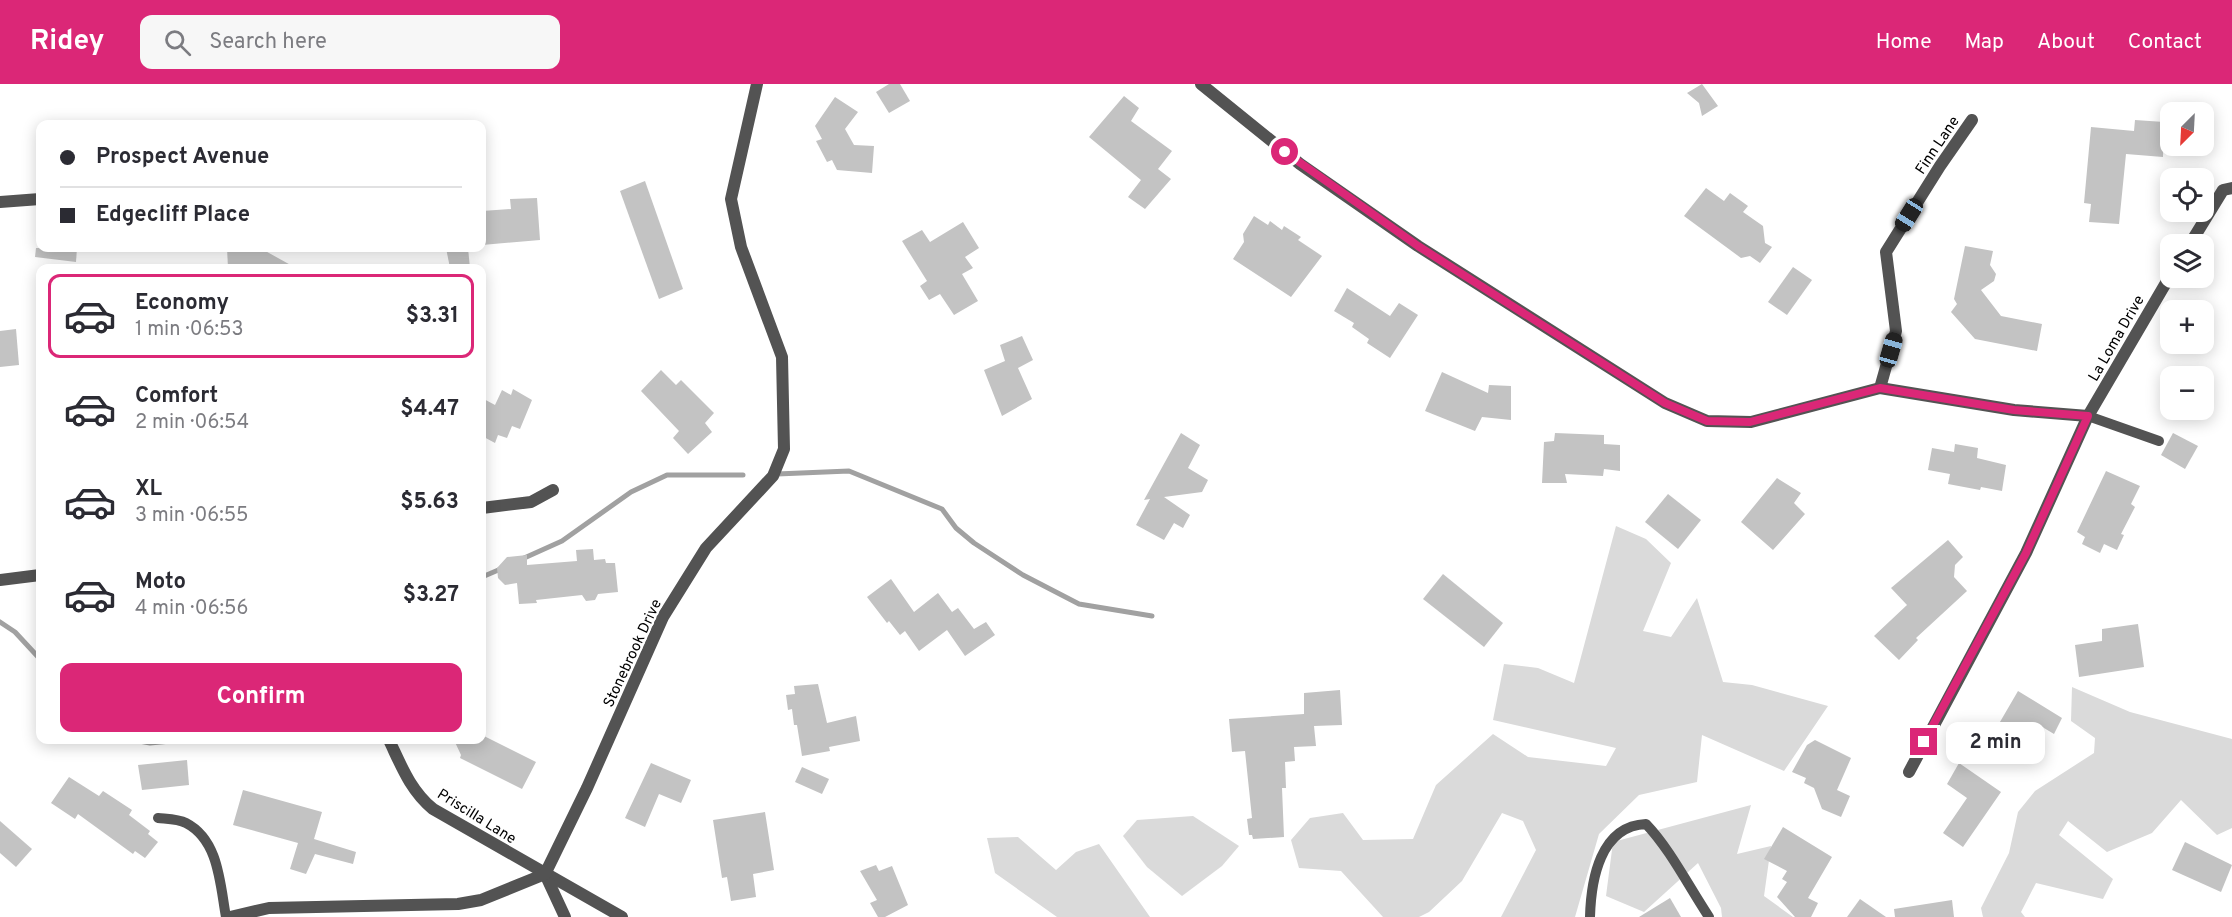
<!DOCTYPE html>
<meta charset="utf-8">
<style>
body{margin:0;font-family:Overpass,sans-serif;background:#f7f7f7;color:#2b2b33;height:100vh;display:flex;flex-direction:column;font-size:22px;white-space:nowrap}
*{box-sizing:border-box;margin:0}
p{font-size:20px;color:#7c7c81}
.icon{flex:none;width:33px;height:33px;fill:none;stroke:currentColor;stroke-width:2;stroke-linecap:round;stroke-linejoin:round}
.map{position:relative;flex:1;overflow:hidden}
.drawer{position:absolute;left:36px;top:180px;width:450px;height:480px;display:flex;flex-direction:column;background:#fff;border-radius:12px;box-shadow:0 3px 15px #0003}
.drawer>*{flex:none}
.banner{position:absolute;left:36px;top:36px;width:450px;height:132px;border-radius:12px;box-shadow:0 3px 15px #0003;display:grid;align-content:center;height:132px;padding:0 24px;background:#fff}
.needle{width:39px;rotate:204deg}
.buttons{position:absolute;left:2160px;top:18px;display:grid;gap:12px}
.buttons a{display:grid;place-items:center;width:54px;height:54px;border-radius:12px;background:#fff;box-shadow:0 3px 15px #0003;font-size:30px}
.end{position:absolute;width:27px;height:27px;margin:-14px;border:8px solid #db2777;background:#fff;box-shadow:0 0 0 3px #fff}
.from{border-radius:50%}
.bubble{position:absolute;height:42px;border-radius:12px;background:#fff;box-shadow:0 3px 15px #0003;font-size:20px;font-weight:700;line-height:42px;text-align:center}
.car{position:absolute;width:18px;height:36px;margin:-18px -9px;border-radius:8px;box-shadow:0 0 4px 2px #0007;background:linear-gradient(#222 24%,#8ab4d8 0 40%,#222 0 76%,#8ab4d8 0 86%,#222 0)}
.banner b{display:flex;align-items:center;gap:21px;height:57px;font-size:22px}
.banner b+b{border-top:2px solid #e1e1e2}
.banner i{width:15px;height:15px;background:#2b2b33}
ul{padding:10px 0 0;list-style:none}
li{display:flex;align-items:center;gap:18px;height:84px;margin:0 12px 9px;padding:0 12px;border:3px solid transparent;border-radius:12px}
li div{flex:1}
li b{display:block;font-size:22px}
li em{font-style:normal;font-weight:700}
li.on{border-color:#db2777}
li>.icon{width:54px;height:54px;stroke-width:1.5}
.button{display:flex;gap:12px;margin-top:auto;padding:12px 24px}
.button a{flex:1;height:69px;border-radius:12px;background:#db2777;color:#fff;font-size:24px;font-weight:700;line-height:69px;text-align:center}
header{display:flex;align-items:center;gap:36px;box-sizing:border-box;height:84px;padding:0 30px;background:#db2777;color:#fff}
header strong{font-size:28px}
nav{display:flex;gap:33px;margin-inline-start:auto;font-size:21px}
.search{width:420px;height:54px;background:#f7f7f7;display:flex;align-items:center;gap:15px;box-sizing:border-box;padding:0 21px;border-radius:12px;color:#7c7c81;font-size:22px}
.map>svg:first-child{display:block}
</style>
<header>
<strong>Ridey</strong>
<div class="search"><svg class="icon" aria-label="search" viewBox="0 0 24 24"><circle cx="10" cy="10" r="6"/><path d="M15 15l6 6"/></svg>Search here</div>
<nav><a>Home</a><a>Map</a><a>About</a><a>Contact</a></nav>
</header>
<div class="map">
<svg width="2232" height="833" viewBox="0 0 2232 833">
<rect width="100%" height="100%" fill="#fff"/>
<g fill="#dadada">
<path d="M 1616,442 L 1646,455 L 1671,479 L 1643,547 L 1671,553 L 1697,514 L 1723,598 L 1752,601 L 1828,622 L 1784,687 L 1702,651 L 1697,698 L 1639,711 L 1599,750 L 1575,833 L 1501,833 L 1536,766 L 1523,737 L 1502,729 L 1462,797 L 1429,828 L 1419,833 L 1383,833 L 1341,787 L 1299,784 L 1291,756 L 1310,734 L 1343,729 L 1363,756 L 1413,755 L 1436,701 L 1493,650 L 1528,673 L 1606,682 L 1616,664 L 1493,636 L 1504,580 L 1538,584 L 1574,599 Z"/>
<path d="M 2072,603 L 2130,628 L 2232,655 L 2232,744 L 2217,751 L 2181,716 L 2152,749 L 2107,768 L 2068,737 L 2059,751 L 2113,795 L 2103,815 L 2036,799 L 2021,828 L 2025,833 L 1983,833 L 1981,824 L 2009,769 L 2018,728 L 2035,707 L 2094,669 L 2095,654 L 2071,637 Z"/>
<path d="M 1751,721 L 1737,770 L 1771,762 L 1764,812 L 1793,833 L 1722,833 L 1721,824 L 1698,779 L 1644,828 L 1606,812 L 1613,758 Z"/>
<path d="M 1193,732 L 1239,762 L 1222,782 L 1182,812 L 1147,783 L 1123,752 L 1137,736 Z"/>
<path d="M 1018,753 L 1056,786 L 1076,768 L 1099,760 L 1150,833 L 1057,833 L 995,789 L 987,754 Z"/>
</g>
<g fill="none" stroke-linecap="round" stroke-linejoin="round">
<g stroke="#a1a1a1" stroke-width="5">
<path d="M 777,390 L 849,387 L 942,425 L 956,444 L 974,459 L 1023,491 L 1079,520 L 1152,532"/>
<path d="M 522,475 L 562,457 L 631,408 L 667,391 L 743,391"/>
<path d="M 482,493 L 503,484"/>
<path d="M 0,538 L 15,548 L 40,575"/>
<path d="M 134,656 L 150,659 L 181,656"/>
</g>
</g>
<g fill="#c3c3c3">
<path d="M 889,0 L 900,0 L 910,17 L 889,29 L 876,8 Z"/>
<path d="M 1702,0 L 1718,22 L 1702,32 L 1699,19 L 1687,9 Z"/>
<path d="M 1124,12 L 1139,24 L 1131,37 L 1172,67 L 1158,85 L 1171,95 L 1145,125 L 1128,113 L 1141,96 L 1089,53 Z"/>
<path d="M 835,13 L 858,28 L 845,45 L 854,61 L 874,62 L 872,89 L 837,86 L 832,76 L 827,78 L 816,57 L 822,55 L 815,42 Z"/>
<path d="M 2135,36 L 2164,38 L 2163,73 L 2126,70 L 2119,140 L 2089,138 L 2091,120 L 2084,119 L 2091,43 L 2134,47 Z"/>
<path d="M 645,97 L 683,205 L 659,215 L 620,107 Z"/>
<path d="M 1706,104 L 1724,117 L 1730,109 L 1748,122 L 1743,128 L 1763,142 L 1765,159 L 1772,163 L 1760,179 L 1750,172 L 1741,174 L 1684,132 Z"/>
<path d="M 537,114 L 540,156 L 482,161 L 482,127 L 511,125 L 510,115 Z"/>
<path d="M 1254,132 L 1268,141 L 1270,137 L 1282,146 L 1284,142 L 1301,153 L 1298,156 L 1322,172 L 1291,213 L 1233,175 L 1244,158 L 1243,150 Z"/>
<path d="M 963,138 L 979,164 L 965,173 L 973,184 L 962,190 L 978,217 L 954,231 L 940,210 L 929,216 L 920,202 L 927,197 L 902,157 L 922,146 L 930,158 Z"/>
<path d="M 1965,162 L 1993,167 L 1990,181 L 1996,190 L 1994,197 L 1981,206 L 2001,232 L 2042,240 L 2037,267 L 1975,255 L 1951,228 L 1957,220 L 1954,215 Z"/>
<path d="M 36,164 L 77,164 L 76,178 L 35,173 Z"/>
<path d="M 227,164 L 260,164 L 296,184 L 228,184 Z"/>
<path d="M 446,164 L 468,164 L 470,184 L 450,184 Z"/>
<path d="M 1793,183 L 1812,196 L 1787,231 L 1768,218 Z"/>
<path d="M 1347,204 L 1390,232 L 1399,219 L 1418,231 L 1390,274 L 1367,259 L 1369,255 L 1352,243 L 1354,239 L 1334,227 Z"/>
<path d="M 16,245 L 19,281 L 0,283 L 0,247 Z"/>
<path d="M 1022,252 L 1033,276 L 1018,284 L 1032,315 L 1002,332 L 984,286 L 1005,277 L 1000,261 Z"/>
<path d="M 661,286 L 676,301 L 681,296 L 714,329 L 705,339 L 712,348 L 688,370 L 673,354 L 679,347 L 641,307 Z"/>
<path d="M 1442,288 L 1488,309 L 1489,301 L 1511,302 L 1511,336 L 1482,333 L 1475,347 L 1425,327 Z"/>
<path d="M 513,305 L 532,316 L 520,345 L 512,342 L 507,354 L 498,351 L 495,359 L 482,352 L 482,314 L 495,321 L 502,306 L 511,311 Z"/>
<path d="M 1181,349 L 1200,361 L 1188,384 L 1208,396 L 1202,408 L 1164,413 L 1190,431 L 1183,444 L 1174,439 L 1164,456 L 1136,441 L 1150,415 L 1144,416 Z"/>
<path d="M 1555,349 L 1604,351 L 1604,360 L 1620,361 L 1620,387 L 1604,385 L 1603,392 L 1565,390 L 1567,399 L 1542,399 L 1544,358 L 1554,357 Z"/>
<path d="M 2173,349 L 2198,362 L 2185,385 L 2161,371 Z"/>
<path d="M 1955,360 L 1978,364 L 1977,374 L 2006,381 L 2002,407 L 1981,403 L 1980,406 L 1948,400 L 1950,390 L 1928,386 L 1932,364 L 1954,368 Z"/>
<path d="M 2106,387 L 2140,402 L 2131,420 L 2135,423 L 2121,450 L 2124,451 L 2117,466 L 2104,460 L 2100,469 L 2082,460 L 2085,453 L 2077,448 Z"/>
<path d="M 1777,394 L 1801,409 L 1794,419 L 1805,430 L 1773,466 L 1741,438 Z"/>
<path d="M 1668,410 L 1701,436 L 1678,465 L 1645,438 Z"/>
<path d="M 1948,456 L 1963,473 L 1955,481 L 1954,493 L 1967,507 L 1916,554 L 1918,556 L 1899,576 L 1874,552 L 1907,521 L 1891,504 Z"/>
<path d="M 593,465 L 594,476 L 605,475 L 606,479 L 615,479 L 618,508 L 598,510 L 595,516 L 586,517 L 582,511 L 536,516 L 537,519 L 519,520 L 517,499 L 505,501 L 498,494 L 497,484 L 507,473 L 527,471 L 527,481 L 577,477 L 576,466 Z"/>
<path d="M 1443,490 L 1503,539 L 1484,563 L 1423,515 Z"/>
<path d="M 891,495 L 914,528 L 938,509 L 952,528 L 958,524 L 974,545 L 986,538 L 995,551 L 965,572 L 947,546 L 919,567 L 905,547 L 900,551 L 889,537 L 887,539 L 867,513 Z"/>
<path d="M 2138,540 L 2144,583 L 2079,593 L 2075,561 L 2102,557 L 2102,545 Z"/>
<path d="M 818,600 L 827,639 L 856,632 L 860,657 L 829,663 L 830,667 L 802,672 L 797,641 L 794,641 L 792,625 L 788,626 L 786,611 L 795,610 L 794,602 Z"/>
<path d="M 1340,606 L 1342,641 L 1314,642 L 1316,662 L 1294,663 L 1295,677 L 1285,678 L 1286,704 L 1282,704 L 1284,753 L 1253,755 L 1252,751 L 1249,751 L 1247,735 L 1252,734 L 1245,667 L 1232,668 L 1229,635 L 1304,630 L 1304,609 Z"/>
<path d="M 2018,607 L 2062,634 L 2054,650 L 2039,641 L 2017,680 L 1986,662 Z"/>
<path d="M 482,651 L 536,678 L 522,705 L 460,674 L 461,671 L 454,656 L 482,656 Z"/>
<path d="M 1815,656 L 1851,674 L 1837,706 L 1850,712 L 1841,733 L 1822,725 L 1814,704 L 1804,699 L 1806,694 L 1792,688 L 1807,661 Z"/>
<path d="M 187,676 L 189,701 L 142,706 L 138,681 Z"/>
<path d="M 651,679 L 691,696 L 681,719 L 659,710 L 645,743 L 625,734 Z"/>
<path d="M 1959,679 L 2001,708 L 1963,763 L 1943,749 L 1967,714 L 1947,700 Z"/>
<path d="M 802,683 L 829,695 L 822,710 L 795,698 Z"/>
<path d="M 69,693 L 99,712 L 103,707 L 132,726 L 129,731 L 150,747 L 148,750 L 158,758 L 145,774 L 135,767 L 133,770 L 78,730 L 75,735 L 51,719 Z"/>
<path d="M 243,706 L 322,728 L 314,755 L 356,768 L 353,780 L 315,770 L 306,790 L 290,785 L 298,759 L 233,741 Z"/>
<path d="M 765,728 L 774,786 L 753,790 L 756,813 L 731,817 L 727,793 L 722,794 L 713,736 Z"/>
<path d="M 0,737 L 32,765 L 16,783 L 0,769 Z"/>
<path d="M 1783,743 L 1832,773 L 1808,814 L 1818,819 L 1811,833 L 1795,833 L 1777,813 L 1787,798 L 1782,795 L 1787,787 L 1764,775 Z"/>
<path d="M 2185,758 L 2232,781 L 2221,808 L 2172,786 Z"/>
<path d="M 876,781 L 879,787 L 892,782 L 908,821 L 885,833 L 878,833 L 870,819 L 877,816 L 860,787 Z"/>
<path d="M 1670,814 L 1681,833 L 1639,833 Z"/>
<path d="M 1860,815 L 1886,833 L 1847,833 Z"/>
<path d="M 1952,816 L 1954,833 L 1895,833 L 1894,825 Z"/>
</g>
<g fill="none" stroke-linecap="round" stroke-linejoin="round">
<g stroke="#535353" stroke-width="10">
<path d="M 2088,332 L 2159,357"/>
<path d="M 158,734 C 167,735 178,735 186,739 C 219,756 220,800 226,833"/>
<path d="M 1590,833 C 1591,796 1600,742 1646,740 C 1670,765 1689,803 1709,833"/>
</g>
<g stroke="#535353" stroke-width="12">
<path d="M 1201,0 L 1300,80 L 1418,162 L 1665,319 L 1707,337 L 1751,338 L 1880,304 L 2014,326 L 2088,332"/>
<path d="M 0,118 L 40,115"/>
<path d="M 2190,160 L 2223,106 L 2232,104"/>
<path d="M 1880,304 L 1896,247 L 1886,168 L 1940,82 L 1972,36"/>
<path d="M 482,424 L 531,418 L 553,406"/>
<path d="M 0,496 L 40,491"/>
<path d="M 389,656 C 401,681 410,706 433,725 L 622,833"/>
<path d="M 1909,688 L 2026,469 L 2088,332 L 2170,192"/>
<path d="M 545,790 L 565,833"/>
<path d="M 230,833 L 269,824 L 458,820 L 481,816 L 545,790 L 587,704 L 663,533 L 706,464 L 773,392 L 784,365 L 782,273 L 741,163 L 731,115 L 757,0"/>
</g>
</g>
<g fill="none" stroke-linecap="round" stroke-linejoin="round">
<path stroke="#db2777" stroke-width="8" d="M 1285,68 L 1418,162 L 1665,319 L 1707,337 L 1750,338 L 1880,304 L 2014,326 L 2088,332 L 2026,469 L 1924,658"/>
</g>
<g text-anchor="middle" stroke-width="4.5" stroke-linejoin="round" paint-order="stroke">
<g font-size="15" fill="#000" stroke="#fff">
<text transform="translate(1937 61) rotate(-56)" y="5">Finn Lane</text>
<text transform="translate(2116 254) rotate(-60)" y="5">La Loma Drive</text>
<text transform="translate(632 569) rotate(-65)" y="5">Stonebrook Drive</text>
<text transform="translate(477 732) rotate(32)" y="5">Priscilla Lane</text>
</g>
</g>
</svg>
<div class="buttons">
<a><svg class="needle" viewBox="-14 -14 28 28"><path d="M0-13l5 13h-10z" fill="#e53935"/><path d="M0 13l5-13h-10z" fill="#7c7c81"/></svg></a>
<a><svg class="icon" aria-label="locate" viewBox="0 0 24 24"><circle cx="12" cy="12" r="6"/><path d="M12 2v4M12 18v4M2 12h4M18 12h4"/></svg></a>
<a><svg class="icon" aria-label="layers" viewBox="0 0 24 24"><path d="M12 4l9 5-9 5-9-5zM3 14l9 5 9-5"/></svg></a>
<a>+</a>
<a>−</a>
</div>
<i class="end from" style="left:1285px;top:68px"></i>
<i class="end" style="left:1924px;top:658px"></i>
<div class="bubble" style="left:1946px;top:638px;width:99px">2 min</div>
<i class="car" style="left:1909px;top:131px;rotate:212deg"></i>
<i class="car" style="left:1891px;top:266px;rotate:16deg"></i>
<div class="banner">
<b><i class="from"></i>Prospect Avenue</b>
<b><i></i>Edgecliff Place</b>
</div>
<section class="drawer">
<ul>
<li class="on"><svg class="icon" aria-label="car" viewBox="0 0 24 24"><path d="M5 17H2v-5l4-1 3-4h7l3 4 3 1v5h-3M9 17h6M6 11h13"/><circle cx="7" cy="17" r="2"/><circle cx="17" cy="17" r="2"/></svg><div><b>Economy</b><p>1 min · 06:53</p></div><em>$3.31</em></li>
<li><svg class="icon" aria-label="car" viewBox="0 0 24 24"><path d="M5 17H2v-5l4-1 3-4h7l3 4 3 1v5h-3M9 17h6M6 11h13"/><circle cx="7" cy="17" r="2"/><circle cx="17" cy="17" r="2"/></svg><div><b>Comfort</b><p>2 min · 06:54</p></div><em>$4.47</em></li>
<li><svg class="icon" aria-label="car" viewBox="0 0 24 24"><path d="M5 17H2v-5l4-1 3-4h7l3 4 3 1v5h-3M9 17h6M6 11h13"/><circle cx="7" cy="17" r="2"/><circle cx="17" cy="17" r="2"/></svg><div><b>XL</b><p>3 min · 06:55</p></div><em>$5.63</em></li>
<li><svg class="icon" aria-label="car" viewBox="0 0 24 24"><path d="M5 17H2v-5l4-1 3-4h7l3 4 3 1v5h-3M9 17h6M6 11h13"/><circle cx="7" cy="17" r="2"/><circle cx="17" cy="17" r="2"/></svg><div><b>Moto</b><p>4 min · 06:56</p></div><em>$3.27</em></li>
</ul>
<div class="button"><a>Confirm</a></div>
</section>
</div>
